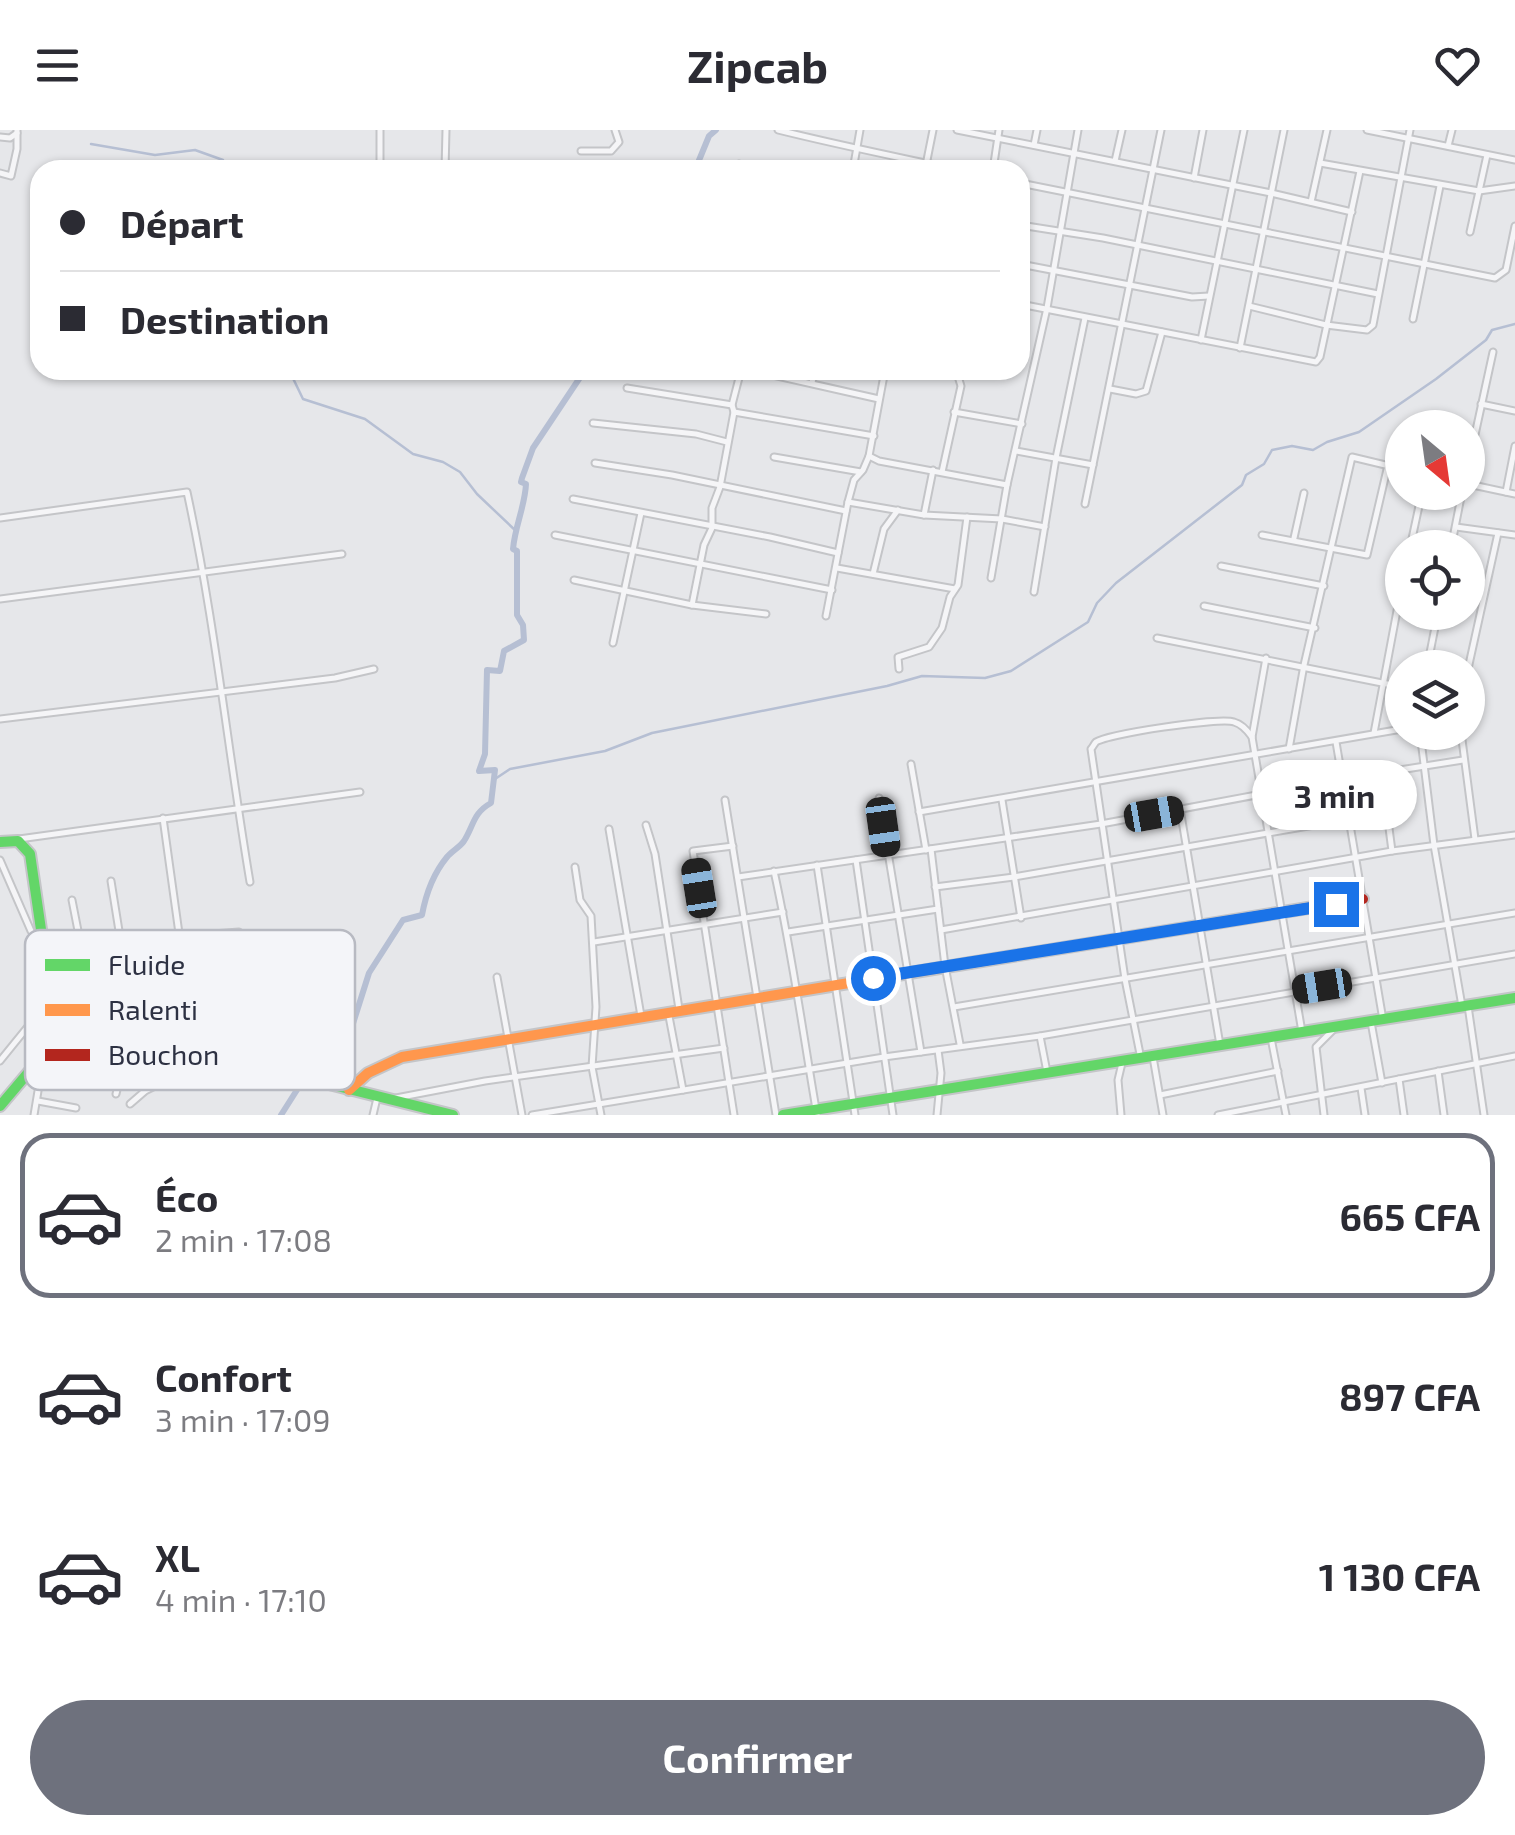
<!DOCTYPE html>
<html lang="fr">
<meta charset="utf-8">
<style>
body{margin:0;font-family:"Exo 2",sans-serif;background:#f7f7f7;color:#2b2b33;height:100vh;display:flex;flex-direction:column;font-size:38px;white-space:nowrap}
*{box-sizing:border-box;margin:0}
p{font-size:32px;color:#7c7c81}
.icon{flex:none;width:55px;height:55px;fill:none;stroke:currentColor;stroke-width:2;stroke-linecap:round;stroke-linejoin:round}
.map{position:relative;height:985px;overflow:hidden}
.drawer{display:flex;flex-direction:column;background:#fff;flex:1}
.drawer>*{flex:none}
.banner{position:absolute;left:30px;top:30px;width:1000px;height:220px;border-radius:30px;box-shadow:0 2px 8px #0004;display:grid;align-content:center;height:220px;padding:0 30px;background:#fff}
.needle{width:65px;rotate:151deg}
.tools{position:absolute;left:1385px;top:280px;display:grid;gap:20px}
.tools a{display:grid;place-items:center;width:100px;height:100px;border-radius:50%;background:#fff;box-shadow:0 2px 8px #0004;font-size:50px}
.end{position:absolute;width:45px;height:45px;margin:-22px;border:12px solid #1a73e8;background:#fff;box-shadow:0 0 0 5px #fff}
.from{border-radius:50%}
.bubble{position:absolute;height:70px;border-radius:35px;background:#fff;box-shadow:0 2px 8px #0004;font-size:32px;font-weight:700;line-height:70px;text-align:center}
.car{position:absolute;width:30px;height:60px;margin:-30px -15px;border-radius:12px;box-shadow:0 0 8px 2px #0007;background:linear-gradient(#222 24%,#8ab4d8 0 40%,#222 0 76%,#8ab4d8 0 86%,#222 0)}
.banner b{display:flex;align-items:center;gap:35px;height:95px;font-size:38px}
.banner b+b{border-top:2px solid #e1e1e2}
.banner i{width:25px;height:25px;background:#2b2b33}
ul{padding:18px 0 0;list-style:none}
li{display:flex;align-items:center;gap:30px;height:165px;margin:0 20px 15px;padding:0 10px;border:5px solid transparent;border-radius:30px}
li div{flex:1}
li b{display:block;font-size:38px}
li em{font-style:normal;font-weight:700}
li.active{border-color:#6e717d}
li>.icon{width:90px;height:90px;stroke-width:1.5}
.button{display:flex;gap:20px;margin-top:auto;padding:20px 30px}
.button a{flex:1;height:115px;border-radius:60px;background:#6e717d;color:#fff;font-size:40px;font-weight:700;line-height:115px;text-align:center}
header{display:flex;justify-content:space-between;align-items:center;height:130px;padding:0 30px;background:#fff;font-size:45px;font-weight:700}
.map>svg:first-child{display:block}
</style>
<header><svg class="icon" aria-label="menu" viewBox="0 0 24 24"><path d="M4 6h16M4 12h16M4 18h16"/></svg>Zipcab<svg class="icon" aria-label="heart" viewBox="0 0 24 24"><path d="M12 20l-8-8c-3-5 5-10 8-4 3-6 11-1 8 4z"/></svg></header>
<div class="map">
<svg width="1515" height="985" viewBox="0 0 1515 985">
<rect width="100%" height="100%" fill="#e6e7ea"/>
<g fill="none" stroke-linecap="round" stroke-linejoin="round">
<g stroke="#b6bfd3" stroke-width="2.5">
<path d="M 91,14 L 155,25 L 195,20 L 223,30 L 228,40"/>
<path d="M 289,240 L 303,269 L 365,289 L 413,324 L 443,332 L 460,342 L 477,364 L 516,401"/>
<path d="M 495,649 L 510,639 L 605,621 L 652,603 L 887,556 L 922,546 L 985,548 L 1011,541 L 1088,492 L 1097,473 L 1116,453 L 1242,355 L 1246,345 L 1264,334 L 1272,320 L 1292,316 L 1313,320 L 1327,312 L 1359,302 L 1436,249 L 1486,210 L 1492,200 L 1515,194"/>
</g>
<g stroke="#b6bfd3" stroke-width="6">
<path d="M 695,40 L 709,6 L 716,0"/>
<path d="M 281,985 L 302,952 L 313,918 L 350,903 L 369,843 L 403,790 L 422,785 C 426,763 433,744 447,727 C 452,721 460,717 464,711 C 474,695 473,683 491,673 L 495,640 L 479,641 L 485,624 L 487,540 L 500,541 L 504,521 L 524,510 L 523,495 L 517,485 L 517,421 L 513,419 C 515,396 525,376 526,354 L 521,352 L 522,348 L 533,318 L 585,240"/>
</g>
<defs>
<g id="street">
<path d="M 380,0 L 380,40"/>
<path d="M 778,0 C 838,15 898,27 958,40"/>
<path d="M 957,0 L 1271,63 L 1352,82"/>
<path d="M 1367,0 L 1515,30"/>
<path d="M 0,7 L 10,8 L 17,3"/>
<path d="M 1034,15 L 1037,0"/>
<path d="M 1448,16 L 1452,0"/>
<path d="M 581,21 L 611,21 L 619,12 L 615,0"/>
<path d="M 1115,31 L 1122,0"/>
<path d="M 1320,33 L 1479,61 L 1515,56"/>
<path d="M 739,34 L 759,40"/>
<path d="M 445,40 L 446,0"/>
<path d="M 853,40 L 860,0"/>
<path d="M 925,40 L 933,0"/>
<path d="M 993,40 L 999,0"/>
<path d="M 0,43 L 11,46 L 17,19 L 17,0"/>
<path d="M 1194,48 L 1203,0"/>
<path d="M 1020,53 L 1495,148 L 1506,140 L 1515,96"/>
<path d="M 1311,72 L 1327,0"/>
<path d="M 1020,95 L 1103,108 L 1378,164"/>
<path d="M 1470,102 L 1487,25"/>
<path d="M 1020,134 L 1192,167 L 1209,166"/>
<path d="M 1020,174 L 1316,232 L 1320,227 L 1360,41"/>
<path d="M 1249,176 L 1326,195 L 1367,200 L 1373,195 L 1410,0"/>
<path d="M 1413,189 L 1440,56"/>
<path d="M 1201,210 L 1244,0"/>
<path d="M 1240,218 L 1284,0"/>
<path d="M 750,240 L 879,269"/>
<path d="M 812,253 L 814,240"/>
<path d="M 627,258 L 732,275"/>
<path d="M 1110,259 L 1136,264 L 1146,261 L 1162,202"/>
<path d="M 1481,274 L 1515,281"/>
<path d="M 734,282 L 874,306"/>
<path d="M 954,282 L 1022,294"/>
<path d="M 593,293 L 696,304 L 727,312"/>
<path d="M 1016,321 L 1093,335"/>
<path d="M 869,326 L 879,331 L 1007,355"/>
<path d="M 774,327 L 861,342"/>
<path d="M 595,333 L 672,345 L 846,381"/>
<path d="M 1468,337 L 1493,222"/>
<path d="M 942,342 L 961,256 L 956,240"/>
<path d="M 1468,354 L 1515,364"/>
<path d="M 1506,362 L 1515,316"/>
<path d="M 573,369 L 770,407 L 838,423"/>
<path d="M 848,372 L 924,385 L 1002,389 L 1045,397"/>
<path d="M 1085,374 L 1161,0"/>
<path d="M 924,385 L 933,340"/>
<path d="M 0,388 L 187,362 C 215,491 228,622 250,752"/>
<path d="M 1456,397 L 1515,405"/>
<path d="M 555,405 L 832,460"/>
<path d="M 1262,405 L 1367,425 L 1388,335"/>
<path d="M 1294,408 L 1304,363"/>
<path d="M 1410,418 L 1422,362"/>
<path d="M 1451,418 L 1462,362"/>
<path d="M 1221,436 L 1324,456"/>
<path d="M 837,438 L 955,459"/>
<path d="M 873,444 L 884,399 L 898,380"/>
<path d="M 991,448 L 1007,355 L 1047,178 L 1078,0"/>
<path d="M 574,450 L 692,475 L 766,484"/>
<path d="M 1034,462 L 1056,328 L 1085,188"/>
<path d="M 0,469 L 342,424"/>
<path d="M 692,475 L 704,415 L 712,398 L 712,378 L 720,357 L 734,282 L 732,275 L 741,240"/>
<path d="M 1204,476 L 1315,498"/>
<path d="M 826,486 L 848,372 L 854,350 L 863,340 L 869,326 L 885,240"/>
<path d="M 1157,508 L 1402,557"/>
<path d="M 613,513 L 641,383"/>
<path d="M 1266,528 L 1252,607 L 1302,902"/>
<path d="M 1427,538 L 1438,482"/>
<path d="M 899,539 L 898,527 L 929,517 L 942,498 L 950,467 L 958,455 L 967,387"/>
<path d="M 1468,539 L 1498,403"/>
<path d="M 0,589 L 335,548 L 374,539"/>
<path d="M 1420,602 L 1434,715 L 1462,876"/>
<path d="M 1461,602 L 1475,709"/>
<path d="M 1374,603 L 1402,454"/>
<path d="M 1336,612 L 1383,890"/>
<path d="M 1289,619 L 1304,535 L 1352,327 L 1402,339"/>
<path d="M 911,634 L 926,720"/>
<path d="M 1382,645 L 1392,721"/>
<path d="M 879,668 L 921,922"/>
<path d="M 725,670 L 776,985"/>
<path d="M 1002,670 L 1021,788"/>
<path d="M 1180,679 L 1220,915"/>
<path d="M 919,682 L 1402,599"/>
<path d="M 163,688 L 196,926"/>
<path d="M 646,695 L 655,724 L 679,879"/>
<path d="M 609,699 L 641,886"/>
<path d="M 19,709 L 360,662"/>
<path d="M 733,716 L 693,721 L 734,985"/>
<path d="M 931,719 L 945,836 L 960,914"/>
<path d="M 0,730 L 31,801 L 40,809"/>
<path d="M 856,730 L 893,985"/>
<path d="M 817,735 L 855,985"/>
<path d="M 575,737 L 580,770 L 591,786 L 596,877 L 592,937 L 601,985"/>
<path d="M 774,741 C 792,822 803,904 817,985"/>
<path d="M 738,747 L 1101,694 L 1342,649 L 1463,630"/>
<path d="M 111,751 L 128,857 L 130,904 L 116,964"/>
<path d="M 935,757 L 1014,747 L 1349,689"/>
<path d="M 72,770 L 96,893"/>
<path d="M 941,800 L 1392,721 L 1515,705"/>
<path d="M 788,802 L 938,779"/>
<path d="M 594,812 L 783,782"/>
<path d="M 43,827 L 187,806 L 239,802 L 242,806 L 264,919 L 273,941"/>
<path d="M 497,847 L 522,985"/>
<path d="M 1468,876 L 1484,985"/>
<path d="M 954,877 L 1515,783"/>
<path d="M 668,881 L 683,960"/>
<path d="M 1371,892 L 1382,953"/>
<path d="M 1040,906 L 1047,942"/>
<path d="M 1271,908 L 1286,985"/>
<path d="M 1153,927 L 1163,985"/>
<path d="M 1141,929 L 1125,849 L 1091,619 C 1093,617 1094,614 1096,612 C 1107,604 1220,587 1234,592 C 1242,594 1247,600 1252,607"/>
<path d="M 0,931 L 34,889 L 54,883"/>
<path d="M 1438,941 L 1444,985"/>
<path d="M 1399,949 L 1404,985"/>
<path d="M 1361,958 L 1365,985"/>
<path d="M 1160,965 L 1278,941"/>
<path d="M 396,968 L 485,951 L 724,918"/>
<path d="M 38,971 L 76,978"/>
<path d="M 130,974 L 145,961 L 206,931"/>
<path d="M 34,985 L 43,931"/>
<path d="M 373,985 L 377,968"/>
<path d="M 532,985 L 884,927 L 1040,906 L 1515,824"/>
<path d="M 937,985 L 941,943 L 938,920"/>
<path d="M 1121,985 L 1118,950 L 1122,933"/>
<path d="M 1218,985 L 1515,926"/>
<path d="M 1324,985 L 1316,917 L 1333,900"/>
</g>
<g id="fast">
<path d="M 0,712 L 18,711 L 30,724 L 53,882 L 57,886 L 44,924 L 0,976"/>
<path d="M 57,886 L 130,904 L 209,930 L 301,947 L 453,985"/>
<path d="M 783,985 L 1515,868"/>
</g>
<path id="slow" d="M 349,960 L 368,943 L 402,927 L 970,833"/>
<path id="jam" d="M 970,833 L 1363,769"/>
</defs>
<use href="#street" stroke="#c4c5c8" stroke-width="9"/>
<use href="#fast" stroke="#c4c5c8" stroke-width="14"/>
<use href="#slow" stroke="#c4c5c8" stroke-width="14"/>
<use href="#jam" stroke="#c4c5c8" stroke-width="14"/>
<use href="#street" stroke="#f5f5f7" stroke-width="5"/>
<use href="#fast" stroke="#63d668" stroke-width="10"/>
<use href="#slow" stroke="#ff974d" stroke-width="10"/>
<use href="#jam" stroke="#b3261e" stroke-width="10"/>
</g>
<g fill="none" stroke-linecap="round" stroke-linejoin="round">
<path stroke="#1a73e8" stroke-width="12" d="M 873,848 L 1336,774"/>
</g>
<rect x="25" y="800" width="330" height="160" rx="15" fill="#f4f5f9" stroke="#b8bac2" stroke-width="2.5"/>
<rect x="45" y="829" width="45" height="12" fill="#63d668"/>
<rect x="45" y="874" width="45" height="12" fill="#ff974d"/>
<rect x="45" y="919" width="45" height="12" fill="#b3261e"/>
<g font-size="28" fill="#2d3143">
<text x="108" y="845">Fluide</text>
<text x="108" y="890">Ralenti</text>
<text x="108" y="935">Bouchon</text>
</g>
</svg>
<div class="tools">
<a><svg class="needle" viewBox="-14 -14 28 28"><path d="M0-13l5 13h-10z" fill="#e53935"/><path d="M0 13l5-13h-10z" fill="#7c7c81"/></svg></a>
<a><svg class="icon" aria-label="locate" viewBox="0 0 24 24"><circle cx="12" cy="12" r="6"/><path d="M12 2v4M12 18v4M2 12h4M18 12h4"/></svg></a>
<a><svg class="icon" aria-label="layers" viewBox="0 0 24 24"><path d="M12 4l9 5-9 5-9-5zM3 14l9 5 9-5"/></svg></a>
</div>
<i class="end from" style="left:873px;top:848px"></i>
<i class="end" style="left:1336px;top:774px"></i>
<div class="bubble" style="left:1252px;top:630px;width:165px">3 min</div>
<i class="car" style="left:1154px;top:684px;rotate:80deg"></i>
<i class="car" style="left:883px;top:697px;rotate:172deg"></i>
<i class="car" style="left:699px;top:758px;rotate:351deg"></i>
<i class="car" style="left:1322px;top:856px;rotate:261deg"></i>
<div class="banner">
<b><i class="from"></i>Départ</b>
<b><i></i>Destination</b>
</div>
</div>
<section class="drawer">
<ul>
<li class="active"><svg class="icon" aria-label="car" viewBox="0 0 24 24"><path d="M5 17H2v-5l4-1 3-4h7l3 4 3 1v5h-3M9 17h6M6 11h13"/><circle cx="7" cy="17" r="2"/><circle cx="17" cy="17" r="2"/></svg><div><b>Éco</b><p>2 min · 17:08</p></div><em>665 CFA</em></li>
<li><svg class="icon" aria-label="car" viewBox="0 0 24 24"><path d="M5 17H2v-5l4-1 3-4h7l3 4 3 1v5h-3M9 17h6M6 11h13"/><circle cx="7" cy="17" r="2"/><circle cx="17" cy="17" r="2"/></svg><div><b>Confort</b><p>3 min · 17:09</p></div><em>897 CFA</em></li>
<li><svg class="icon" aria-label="car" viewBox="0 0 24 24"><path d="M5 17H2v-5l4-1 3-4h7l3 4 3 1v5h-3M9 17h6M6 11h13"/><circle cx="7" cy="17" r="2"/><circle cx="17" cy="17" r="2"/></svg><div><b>XL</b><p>4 min · 17:10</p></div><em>1 130 CFA</em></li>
</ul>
<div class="button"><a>Confirmer</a></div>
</section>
